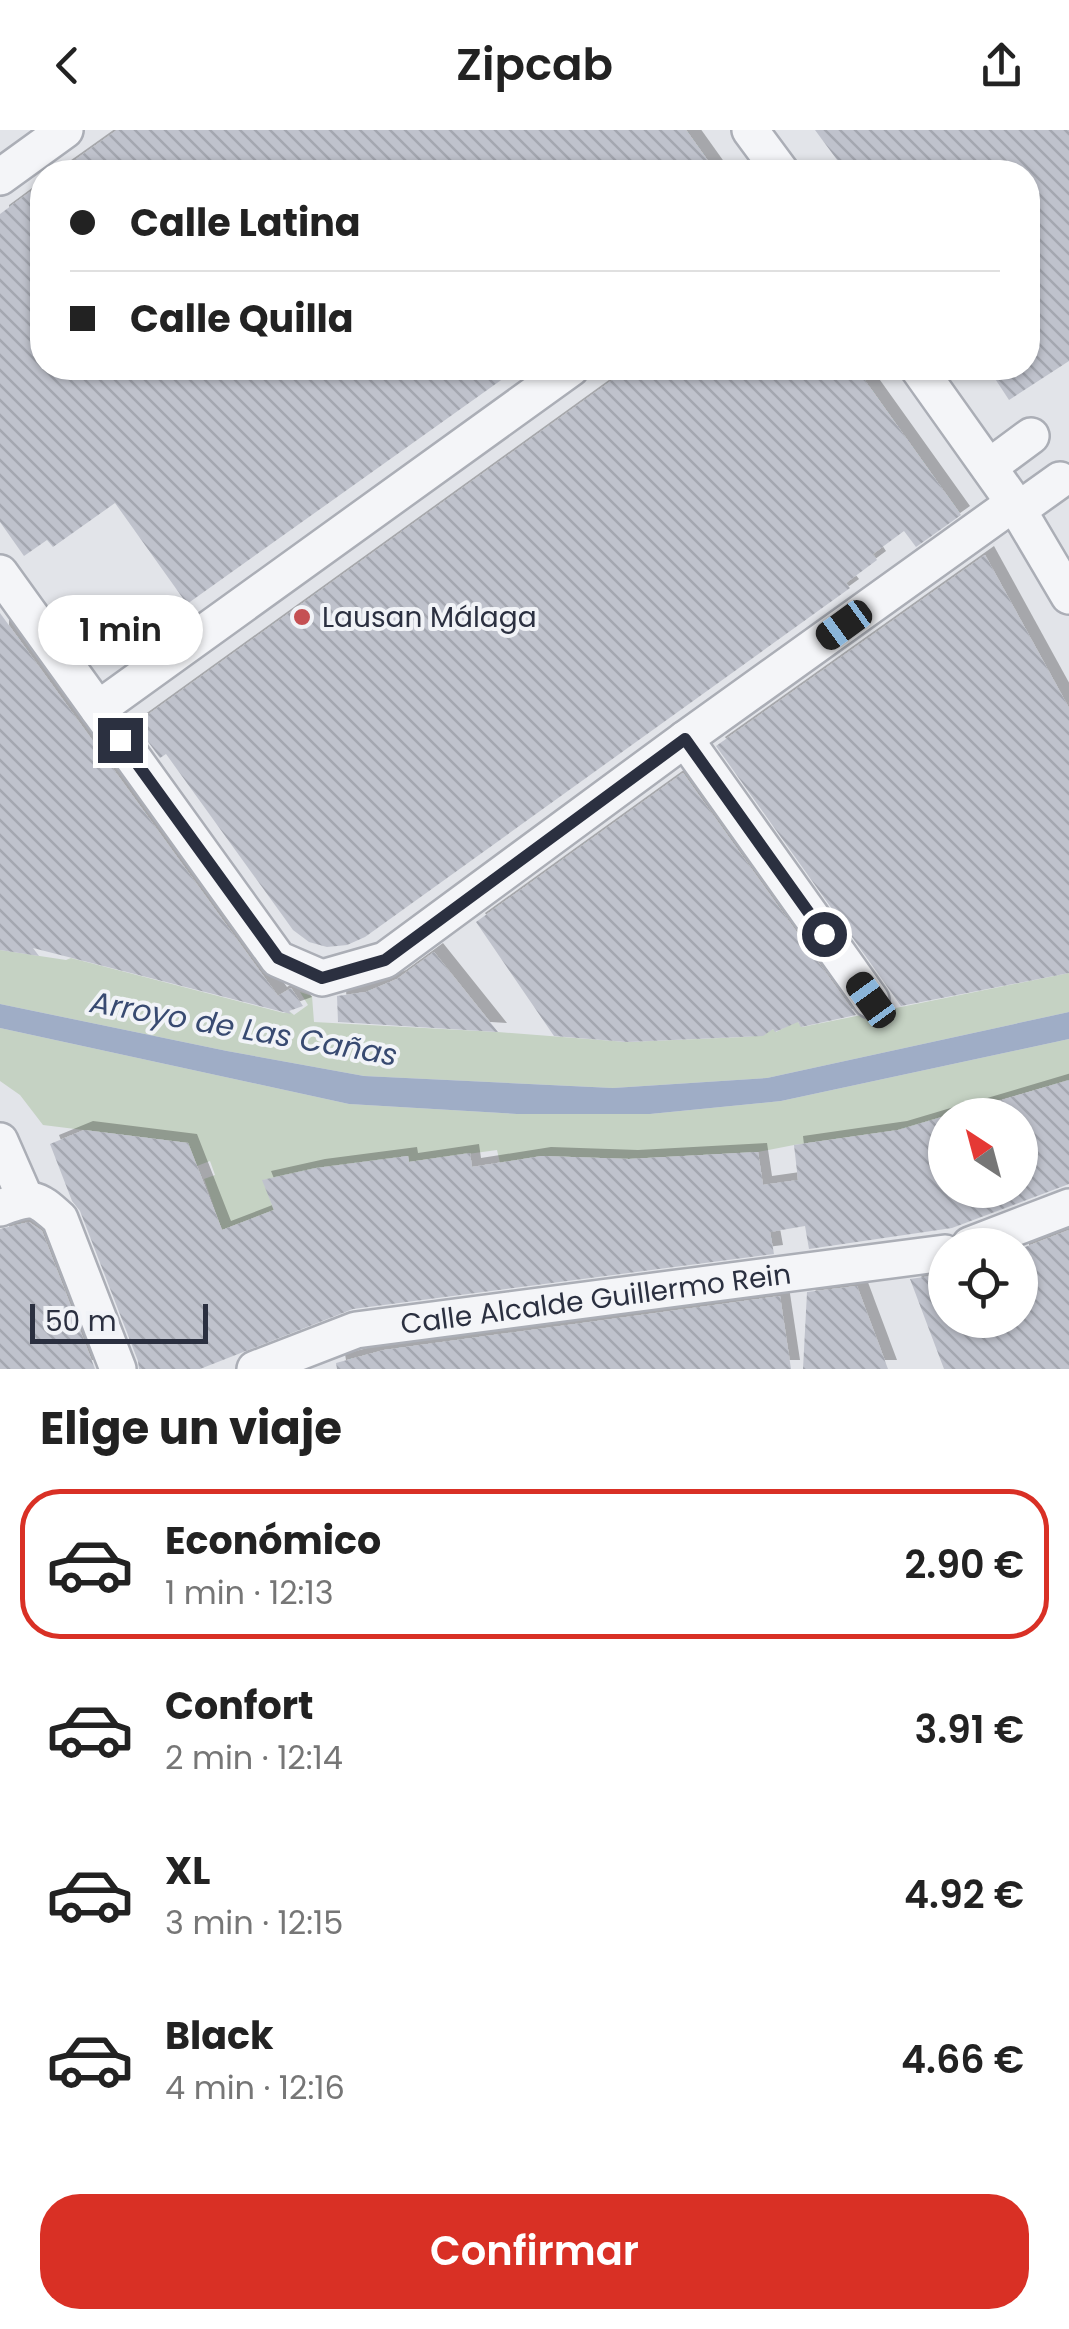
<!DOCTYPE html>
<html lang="es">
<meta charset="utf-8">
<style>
body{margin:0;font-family:Poppins,sans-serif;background:#f6f6f6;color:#222;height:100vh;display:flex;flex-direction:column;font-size:38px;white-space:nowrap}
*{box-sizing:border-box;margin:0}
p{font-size:32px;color:#767676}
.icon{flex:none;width:55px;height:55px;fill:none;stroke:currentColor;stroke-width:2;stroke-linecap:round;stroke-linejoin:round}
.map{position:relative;height:1239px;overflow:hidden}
.details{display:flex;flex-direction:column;background:#fff;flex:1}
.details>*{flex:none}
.top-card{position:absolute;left:30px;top:30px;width:1010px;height:220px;border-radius:40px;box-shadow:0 2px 8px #0004;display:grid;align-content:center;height:220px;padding:0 40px;background:#fff}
.needle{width:65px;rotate:324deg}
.controls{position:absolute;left:928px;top:968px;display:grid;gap:20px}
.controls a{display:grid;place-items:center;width:110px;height:110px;border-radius:50%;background:#fff;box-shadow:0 2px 8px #0004;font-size:50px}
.scale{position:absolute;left:30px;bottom:25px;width:178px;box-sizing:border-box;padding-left:10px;border:5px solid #2b3040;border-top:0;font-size:28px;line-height:35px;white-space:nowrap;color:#2b3040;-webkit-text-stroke:8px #f1f3f7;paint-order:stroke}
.end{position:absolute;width:45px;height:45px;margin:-22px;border:12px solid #2b3040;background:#fff;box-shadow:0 0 0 5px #fff}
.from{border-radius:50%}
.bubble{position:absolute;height:70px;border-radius:35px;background:#fff;box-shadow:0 2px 8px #0004;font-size:32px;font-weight:600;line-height:70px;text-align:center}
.car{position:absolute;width:30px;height:60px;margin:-30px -15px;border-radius:12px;box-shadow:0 0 8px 2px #0007;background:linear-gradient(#222 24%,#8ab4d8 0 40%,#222 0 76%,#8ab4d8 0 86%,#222 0)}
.top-card b{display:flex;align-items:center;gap:35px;height:95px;font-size:38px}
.top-card b+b{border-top:2px solid #e0e0e0}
.top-card i{width:25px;height:25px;background:#222}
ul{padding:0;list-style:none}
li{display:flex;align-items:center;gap:30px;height:150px;margin:0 20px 15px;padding:0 20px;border:5px solid transparent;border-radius:40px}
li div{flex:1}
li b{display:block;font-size:38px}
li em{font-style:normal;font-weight:600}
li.on{border-color:#d93025}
li>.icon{width:90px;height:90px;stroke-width:1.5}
h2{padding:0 40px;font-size:45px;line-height:120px}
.action{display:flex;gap:20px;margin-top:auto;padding:20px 40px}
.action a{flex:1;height:115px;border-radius:40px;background:#d93025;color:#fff;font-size:40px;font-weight:600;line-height:115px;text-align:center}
header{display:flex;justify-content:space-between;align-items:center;height:130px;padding:0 40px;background:#fff;font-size:45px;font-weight:600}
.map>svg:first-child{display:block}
</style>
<header><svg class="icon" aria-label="back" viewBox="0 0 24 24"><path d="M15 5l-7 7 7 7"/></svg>Zipcab<svg class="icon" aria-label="share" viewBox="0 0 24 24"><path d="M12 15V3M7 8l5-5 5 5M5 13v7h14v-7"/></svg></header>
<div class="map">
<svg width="1069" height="1239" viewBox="0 0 1069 1239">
<defs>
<pattern id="building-back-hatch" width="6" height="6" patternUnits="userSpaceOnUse" patternTransform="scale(2.5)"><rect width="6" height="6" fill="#bfc2cc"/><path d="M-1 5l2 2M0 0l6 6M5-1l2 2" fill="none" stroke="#a4a7b0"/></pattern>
<filter id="shadow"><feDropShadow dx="9" dy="-9" stdDeviation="0" flood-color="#0004"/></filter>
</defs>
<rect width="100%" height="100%" fill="#e2e4e9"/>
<g fill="#c5d2c3">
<path d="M 0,820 L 66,830 L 71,828 L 284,883 L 289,881 L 294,885 L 308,875 L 300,862 L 312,866 L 314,892 L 498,902 L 627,912 L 744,907 L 762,905 L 773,899 L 776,902 L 797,891 L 802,897 L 1069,843 L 1069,882 L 767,948 L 613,958 L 364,946 L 227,921 L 0,874 Z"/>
<path d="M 0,898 L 349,974 L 517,984 L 650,984 L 781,971 L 1069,909 L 1069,955 L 1067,951 L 945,985 L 920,997 L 794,1015 L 758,1022 L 629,1029 L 541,1026 L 500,1033 L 497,1020 L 409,1032 L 408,1026 L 263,1050 L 274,1080 L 222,1100 L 204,1049 L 215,1045 L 210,1031 L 197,1036 L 188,1013 L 43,995 L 20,965 L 0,951 Z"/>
</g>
<path fill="#9fadc6" d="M 0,874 L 227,921 L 364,946 L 613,958 L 767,948 L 1069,882 L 1069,909 L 781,971 L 650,984 L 517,984 L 349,974 L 0,898 Z"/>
<g fill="url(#building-back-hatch)" filter="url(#shadow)">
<path d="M 117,0 L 686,0 L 716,42 L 58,42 Z"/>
<path d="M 815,0 L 1069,0 L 1069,231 L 1009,270 L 988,238 L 1028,238 L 1028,42 L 846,42 Z"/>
<path d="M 42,53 L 42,238 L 518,238 L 187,474 L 115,373 L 53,417 L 47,410 L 24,426 L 0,392 L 0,84 Z"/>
<path d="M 629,238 L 856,238 L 961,385 L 916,417 L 904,401 L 873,424 L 877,430 L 846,453 L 850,458 L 365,807 L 347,815 L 327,817 L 309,812 L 293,800 L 166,624 L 160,628 L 135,594 Z"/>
<path d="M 985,425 L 1069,578 L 1069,843 L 901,876 L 716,616 Z"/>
<path d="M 0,483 L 278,866 L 291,858 L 303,876 L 289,881 L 291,884 L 33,818 L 39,826 L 0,820 Z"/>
<path d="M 683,643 L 854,882 L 856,885 L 801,897 L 798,892 L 775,902 L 773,899 L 763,906 L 627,912 L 554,906 L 476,792 Z"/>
<path d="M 434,822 L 498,902 L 338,892 L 337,866 L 366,862 L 397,849 Z"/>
<path d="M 1069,950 L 1069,1054 L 952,1098 L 809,1119 L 805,1096 L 770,1102 L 774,1124 L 353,1179 L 200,1239 L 139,1239 L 138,1231 L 80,1081 L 72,1071 L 50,1014 L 84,1000 L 188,1013 L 222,1100 L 274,1080 L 262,1050 L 316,1038 L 408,1026 L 409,1032 L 470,1023 L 472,1037 L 542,1026 L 629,1029 L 758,1022 L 763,1055 L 798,1050 L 794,1015 L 898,1000 L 945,986 L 945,1060 L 1020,1060 L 1020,985 L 969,985 L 968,980 Z"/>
<path d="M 29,1092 L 42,1101 L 95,1239 L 0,1239 L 0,1099 Z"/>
<path d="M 1069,1100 L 1069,1239 L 944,1239 L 910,1149 L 945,1144 L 945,1190 L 1020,1190 L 1020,1119 Z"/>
<path d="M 857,1156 L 888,1239 L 803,1239 L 807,1162 Z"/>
<path d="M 780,1166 L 791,1239 L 337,1239 L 336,1233 L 384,1220 Z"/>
</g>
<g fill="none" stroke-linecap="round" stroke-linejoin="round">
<defs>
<g id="minor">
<path d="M 750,0 L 781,42"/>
<path d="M 0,47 L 65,0"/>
<path d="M 918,238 L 1014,373 L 1069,466"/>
<path d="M 989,337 L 1031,306"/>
<path d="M 1018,380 L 1060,350"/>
<path d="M 0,443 L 278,829 L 322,848 L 385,830 L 685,609 L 1014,373"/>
<path d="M 98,579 L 571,238"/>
<path d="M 685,609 L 871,870"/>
<path d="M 0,1011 L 25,1068"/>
<path d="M 0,1078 C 32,1066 35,1066 60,1089 L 118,1239"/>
<path d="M 970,1115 L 1069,1077"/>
<path id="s1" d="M 255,1239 L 356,1200 L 945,1123"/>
</g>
</defs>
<use href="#minor" stroke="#abaeb6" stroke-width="40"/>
<use href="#minor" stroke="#f4f5f8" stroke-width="35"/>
</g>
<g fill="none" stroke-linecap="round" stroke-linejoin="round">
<path stroke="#2b3040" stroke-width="12" d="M 120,610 L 278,828 L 322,848 L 385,830 L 685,609 L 824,804"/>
</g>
<circle fill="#c55053" stroke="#f1f3f7" stroke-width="4" cx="302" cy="487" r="10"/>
<g text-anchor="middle" stroke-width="8" stroke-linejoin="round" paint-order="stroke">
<g font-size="28" fill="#2b3040" stroke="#f1f3f7" text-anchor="start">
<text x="322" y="497">Lausan Málaga</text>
</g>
<g font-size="28" fill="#2b3040" stroke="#f1f3f7">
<text dy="10" stroke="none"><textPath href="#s1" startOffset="350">Calle Alcalde Guillermo Rein</textPath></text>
</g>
<g font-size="30" font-style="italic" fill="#384a71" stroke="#f1f3f7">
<text transform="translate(244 899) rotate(10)" y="10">Arroyo de Las Cañas</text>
</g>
</g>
</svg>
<div class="controls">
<a><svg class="needle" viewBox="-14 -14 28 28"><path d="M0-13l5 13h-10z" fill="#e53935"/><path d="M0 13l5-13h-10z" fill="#767676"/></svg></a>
<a><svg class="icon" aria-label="locate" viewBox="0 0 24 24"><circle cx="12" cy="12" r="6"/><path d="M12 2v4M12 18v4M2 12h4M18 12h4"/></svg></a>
</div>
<div class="scale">50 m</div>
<i class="end from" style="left:824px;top:804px"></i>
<i class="end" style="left:120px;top:610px"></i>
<div class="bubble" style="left:38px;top:465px;width:165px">1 min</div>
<i class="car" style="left:844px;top:495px;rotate:234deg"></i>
<i class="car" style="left:871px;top:870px;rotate:324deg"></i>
<div class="top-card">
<b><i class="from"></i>Calle Latina</b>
<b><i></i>Calle Quilla</b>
</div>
</div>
<section class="details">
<h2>Elige un viaje</h2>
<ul>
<li class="on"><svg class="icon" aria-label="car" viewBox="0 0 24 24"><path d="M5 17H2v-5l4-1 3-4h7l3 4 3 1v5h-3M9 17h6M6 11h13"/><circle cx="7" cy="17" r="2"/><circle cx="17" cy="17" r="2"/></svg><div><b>Económico</b><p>1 min · 12:13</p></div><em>2.90 €</em></li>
<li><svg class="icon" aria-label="car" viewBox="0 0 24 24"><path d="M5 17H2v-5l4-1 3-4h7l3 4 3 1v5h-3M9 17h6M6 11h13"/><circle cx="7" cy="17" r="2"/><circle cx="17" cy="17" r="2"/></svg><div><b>Confort</b><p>2 min · 12:14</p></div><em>3.91 €</em></li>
<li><svg class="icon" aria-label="car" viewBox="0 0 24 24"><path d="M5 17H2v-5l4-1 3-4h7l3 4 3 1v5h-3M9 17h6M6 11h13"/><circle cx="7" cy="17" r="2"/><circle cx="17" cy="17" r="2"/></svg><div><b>XL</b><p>3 min · 12:15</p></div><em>4.92 €</em></li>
<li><svg class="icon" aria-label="car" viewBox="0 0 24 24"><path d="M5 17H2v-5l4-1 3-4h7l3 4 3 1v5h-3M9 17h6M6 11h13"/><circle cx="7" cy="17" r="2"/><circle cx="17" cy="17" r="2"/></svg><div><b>Black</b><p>4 min · 12:16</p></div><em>4.66 €</em></li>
</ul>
<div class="action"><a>Confirmar</a></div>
</section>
